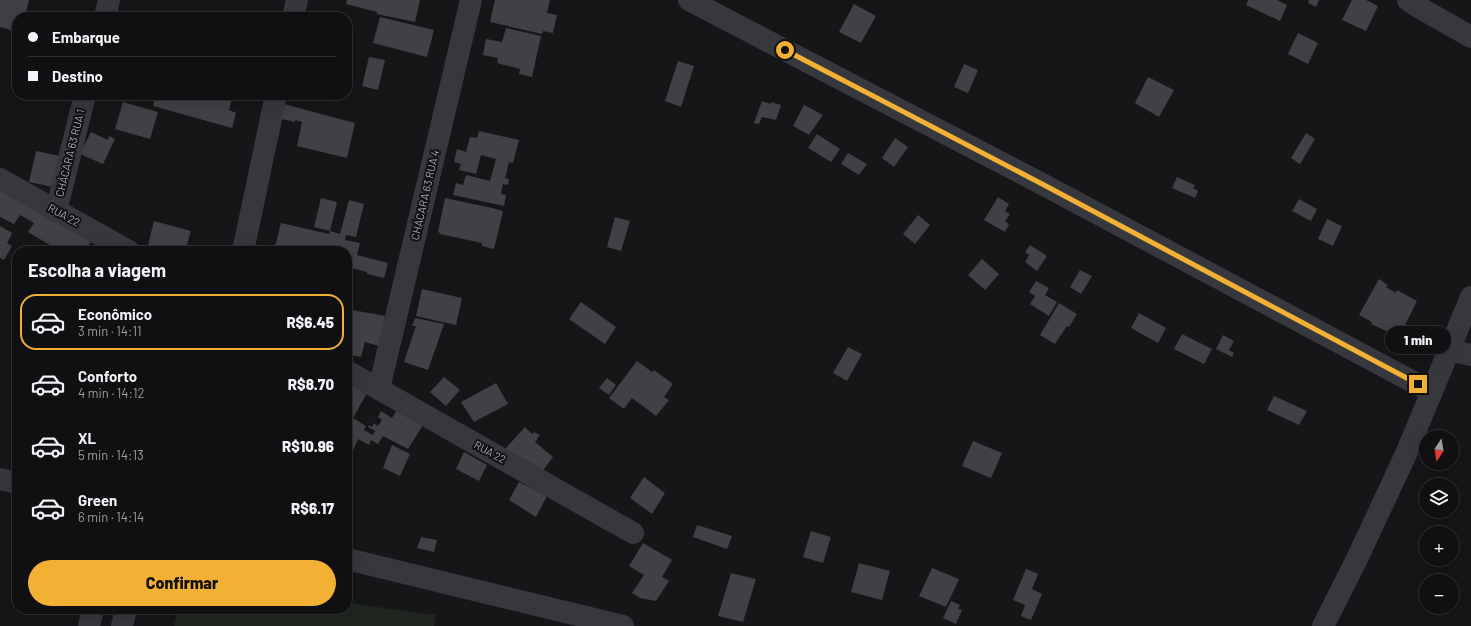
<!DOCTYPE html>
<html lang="pt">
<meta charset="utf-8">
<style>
body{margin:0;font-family:Barlow,sans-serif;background:#19191b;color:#f1f3f6;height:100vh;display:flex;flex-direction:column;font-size:15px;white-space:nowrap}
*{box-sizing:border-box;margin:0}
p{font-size:13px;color:#9c9d9f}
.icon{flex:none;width:22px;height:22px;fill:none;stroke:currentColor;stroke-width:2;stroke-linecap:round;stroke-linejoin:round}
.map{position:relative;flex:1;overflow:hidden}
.details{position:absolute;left:12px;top:246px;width:340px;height:368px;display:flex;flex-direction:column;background:#101012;border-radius:16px;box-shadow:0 4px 16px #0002,0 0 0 1px #303032}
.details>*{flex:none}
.banner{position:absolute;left:12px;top:12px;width:340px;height:88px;border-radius:16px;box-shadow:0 4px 16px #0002,0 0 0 1px #303032;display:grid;align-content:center;height:88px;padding:0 16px;background:#101012}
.needle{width:26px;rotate:192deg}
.tools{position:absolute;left:1419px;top:430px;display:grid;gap:8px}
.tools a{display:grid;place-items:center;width:40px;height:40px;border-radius:50%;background:#101012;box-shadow:0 4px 16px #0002,0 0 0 1px #303032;font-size:20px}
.end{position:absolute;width:18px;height:18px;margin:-9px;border:5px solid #f2b134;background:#111;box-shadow:0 0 0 2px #111}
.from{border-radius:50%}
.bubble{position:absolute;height:28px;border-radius:14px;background:#101012;box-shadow:0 4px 16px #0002,0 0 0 1px #303032;font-size:13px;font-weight:800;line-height:28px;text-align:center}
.banner b{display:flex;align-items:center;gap:14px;height:38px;font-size:15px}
.banner b+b{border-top:1px solid #303032}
.banner i{width:10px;height:10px;background:#f1f3f6}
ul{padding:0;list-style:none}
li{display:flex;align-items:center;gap:12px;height:56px;margin:0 8px 6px;padding:0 8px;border:2px solid transparent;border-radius:16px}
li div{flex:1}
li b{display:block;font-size:15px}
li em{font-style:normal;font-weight:800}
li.active{border-color:#f2b134}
li>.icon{width:36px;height:36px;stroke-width:1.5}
h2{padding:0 16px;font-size:18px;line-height:48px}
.cta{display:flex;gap:8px;margin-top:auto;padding:8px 16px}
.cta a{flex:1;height:46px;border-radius:24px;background:#f2b134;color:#111;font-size:16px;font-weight:800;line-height:46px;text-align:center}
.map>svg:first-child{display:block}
</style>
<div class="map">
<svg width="1471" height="626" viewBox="0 0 1471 626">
<rect width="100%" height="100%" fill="#161618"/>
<path fill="#1e261f" d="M 347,603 L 436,615 L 434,626 L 174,626 L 178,609 L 347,609 Z"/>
<g fill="#404145">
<path d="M 0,0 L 29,0 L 25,17 L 17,17 L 17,32 L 0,27 Z"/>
<path d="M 347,0 L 420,0 L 415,22 L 377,14 L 377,12 L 346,4 Z"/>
<path d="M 495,0 L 550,0 L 547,13 L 557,15 L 553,33 L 543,31 L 542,34 L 490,22 Z"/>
<path d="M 1248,0 L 1277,0 L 1287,5 L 1280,21 L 1246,5 Z"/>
<path d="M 1309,0 L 1319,0 L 1316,7 L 1308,3 Z"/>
<path d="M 1352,0 L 1366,0 L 1378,6 L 1366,31 L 1342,20 Z"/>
<path d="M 854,4 L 876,16 L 861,43 L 839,32 Z"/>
<path d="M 54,13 L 64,17 L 52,17 Z"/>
<path d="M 380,17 L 434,30 L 427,57 L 373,43 Z"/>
<path d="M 506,28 L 541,36 L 532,77 L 519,74 L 520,69 L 497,63 L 498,58 L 483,55 L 486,39 L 502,42 Z"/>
<path d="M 1298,33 L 1318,43 L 1308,64 L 1288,54 Z"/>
<path d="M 369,57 L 385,60 L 378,90 L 362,86 Z"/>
<path d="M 678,61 L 694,66 L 681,107 L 665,101 Z"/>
<path d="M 964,64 L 978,70 L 968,93 L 954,87 Z"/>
<path d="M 1148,77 L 1174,90 L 1159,117 L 1135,103 Z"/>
<path d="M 156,95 L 233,95 L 229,110 L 236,113 L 232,128 L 153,106 Z"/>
<path d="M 762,101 L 771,104 L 771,102 L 781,105 L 776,120 L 762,117 L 759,124 L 754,123 Z"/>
<path d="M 123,102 L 158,112 L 150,139 L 115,129 Z"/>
<path d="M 280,103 L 355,123 L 347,158 L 297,146 L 302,122 L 295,120 L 295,122 L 277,118 Z"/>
<path d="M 804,105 L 823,115 L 809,135 L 793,126 Z"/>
<path d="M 479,131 L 519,140 L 513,163 L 509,162 L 505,178 L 509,179 L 508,185 L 503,184 L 501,194 L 506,195 L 504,206 L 453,195 L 456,183 L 463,185 L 466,175 L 490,181 L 496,159 L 481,155 L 476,174 L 459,170 L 461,164 L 454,162 L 457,149 L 466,152 L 470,137 L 477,138 Z"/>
<path d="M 91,132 L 108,140 L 109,136 L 115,139 L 103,164 L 80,154 Z"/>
<path d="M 1306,133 L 1315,139 L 1300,164 L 1291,158 Z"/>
<path d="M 817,134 L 840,149 L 831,162 L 808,148 Z"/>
<path d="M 895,138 L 908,147 L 894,167 L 882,158 Z"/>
<path d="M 36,151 L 60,156 L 53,187 L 29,182 Z"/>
<path d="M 848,153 L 867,164 L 859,175 L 841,164 Z"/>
<path d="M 1177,177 L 1195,185 L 1193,188 L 1198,191 L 1195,198 L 1172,188 Z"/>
<path d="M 0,186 L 91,241 L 85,251 L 60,251 L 28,232 L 34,223 L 20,215 L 14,224 L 0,217 Z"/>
<path d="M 998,197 L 1009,204 L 1005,211 L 1010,214 L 1005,221 L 1009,224 L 1005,232 L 984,220 Z"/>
<path d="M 321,198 L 337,202 L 330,231 L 314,227 Z"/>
<path d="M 445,198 L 492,208 L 503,211 L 494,249 L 482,246 L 482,243 L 440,234 L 440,233 L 438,232 Z"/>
<path d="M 1299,199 L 1317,209 L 1311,221 L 1292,211 Z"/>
<path d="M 349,200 L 364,204 L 356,237 L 346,235 L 345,240 L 360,243 L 357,255 L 388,263 L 384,278 L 367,274 L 367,272 L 347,267 L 347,251 L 274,251 L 281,223 L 329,234 L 330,231 L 340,234 Z"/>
<path d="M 918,215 L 930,225 L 915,244 L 903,234 Z"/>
<path d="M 615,217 L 630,221 L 621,251 L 607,247 Z"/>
<path d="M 1327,219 L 1342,226 L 1333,246 L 1318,239 Z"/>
<path d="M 154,221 L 191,231 L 185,251 L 156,251 L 147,249 Z"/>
<path d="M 0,226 L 12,233 L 7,243 L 12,246 L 4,260 L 0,258 Z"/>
<path d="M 98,240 L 117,251 L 92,251 Z"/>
<path d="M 1030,245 L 1047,256 L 1037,271 L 1025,262 L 1029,255 L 1025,252 Z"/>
<path d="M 982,259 L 999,274 L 985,290 L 968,275 Z"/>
<path d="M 1080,270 L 1092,276 L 1081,294 L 1070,287 Z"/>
<path d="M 1379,279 L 1388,285 L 1386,287 L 1396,293 L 1397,290 L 1417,301 L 1399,337 L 1371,324 L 1372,322 L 1359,315 Z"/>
<path d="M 1036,281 L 1049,288 L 1045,295 L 1057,302 L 1049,316 L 1030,304 L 1035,296 L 1029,292 Z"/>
<path d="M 422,289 L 462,298 L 456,325 L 416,316 Z"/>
<path d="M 581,302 L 616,327 L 605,344 L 569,319 Z"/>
<path d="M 1059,303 L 1077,314 L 1069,327 L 1067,326 L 1055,344 L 1040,335 Z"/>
<path d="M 347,309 L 385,316 L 379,346 L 365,342 L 361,357 L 347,354 Z"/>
<path d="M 1139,313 L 1166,328 L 1158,343 L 1131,328 Z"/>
<path d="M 415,318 L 444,324 L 428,370 L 404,362 L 416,326 L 412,326 Z"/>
<path d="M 1182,334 L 1212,349 L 1204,364 L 1174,349 Z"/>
<path d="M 1223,335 L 1234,341 L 1229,350 L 1234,353 L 1232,357 L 1216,349 Z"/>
<path d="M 848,347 L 862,354 L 847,381 L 833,373 Z"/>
<path d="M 637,361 L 652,372 L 654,370 L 673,384 L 664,397 L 669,400 L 656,416 L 632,398 L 624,409 L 609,398 Z"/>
<path d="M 444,377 L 460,390 L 446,406 L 430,392 Z"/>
<path d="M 607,378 L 616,385 L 609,395 L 599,388 Z"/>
<path d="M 347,382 L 367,393 L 353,418 L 366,426 L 364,430 L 373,435 L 375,431 L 368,427 L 369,425 L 372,427 L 374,423 L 378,426 L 382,420 L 378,417 L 381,411 L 392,418 L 397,410 L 423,425 L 408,449 L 383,436 L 378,444 L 371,440 L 369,445 L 358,439 L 352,453 L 347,450 Z"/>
<path d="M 496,383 L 508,404 L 474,422 L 461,402 Z"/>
<path d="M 1274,396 L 1307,411 L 1299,425 L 1267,410 Z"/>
<path d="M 525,427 L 532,434 L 534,432 L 540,435 L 535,442 L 553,457 L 540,474 L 505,449 Z"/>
<path d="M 973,441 L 1002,453 L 991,478 L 962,466 Z"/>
<path d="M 392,445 L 410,454 L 400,476 L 383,468 Z"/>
<path d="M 464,452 L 487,465 L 479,481 L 456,469 Z"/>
<path d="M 644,477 L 665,493 L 652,514 L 630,498 Z"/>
<path d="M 519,482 L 547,496 L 536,517 L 509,500 Z"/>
<path d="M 697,525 L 732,536 L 727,549 L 693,537 Z"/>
<path d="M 811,531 L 831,537 L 823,563 L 803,557 Z"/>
<path d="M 421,537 L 437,540 L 434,552 L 417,548 Z"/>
<path d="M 643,543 L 672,560 L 662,577 L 669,581 L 656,601 L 640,598 L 632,593 L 644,575 L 629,566 Z"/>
<path d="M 859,563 L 890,571 L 882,600 L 851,592 Z"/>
<path d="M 932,568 L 959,579 L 946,607 L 919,596 Z"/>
<path d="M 1026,569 L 1038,574 L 1032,589 L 1042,594 L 1031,620 L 1021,616 L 1025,605 L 1013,600 Z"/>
<path d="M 731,573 L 756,579 L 743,622 L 718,616 Z"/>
<path d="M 951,601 L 960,605 L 958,609 L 962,610 L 956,624 L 943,618 Z"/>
</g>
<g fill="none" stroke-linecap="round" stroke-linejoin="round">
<g stroke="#37383d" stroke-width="22">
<path d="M 689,0 L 1044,185 L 1432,392"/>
<path d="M 1408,0 L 1420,8 L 1471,37"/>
<path d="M 105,17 L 109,0"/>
<path d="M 293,17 L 297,0"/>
<path d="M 0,179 L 129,251"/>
<path d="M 56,211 L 85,95"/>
<path d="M 243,251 L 276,95"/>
<path d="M 1449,350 L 1471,355"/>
<path d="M 347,371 L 633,533"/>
<path d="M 379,389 L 471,0"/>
<path d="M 0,479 L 17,483"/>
<path d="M 347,559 L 623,626"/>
<path d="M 89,626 L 93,609"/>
<path d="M 122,626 L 126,609"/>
<path d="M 1323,626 L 1355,563 L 1406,454 L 1471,297"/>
</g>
</g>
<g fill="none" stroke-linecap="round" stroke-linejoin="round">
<path stroke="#f2b134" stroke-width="5" d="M 785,50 L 1044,185 L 1418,384"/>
</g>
<g text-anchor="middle" stroke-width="4" stroke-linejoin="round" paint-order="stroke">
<g font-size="11" fill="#a8adb8" stroke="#111113">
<text transform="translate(70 153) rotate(-76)" y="4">CHÁCARA 63 RUA 1</text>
<text transform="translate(425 195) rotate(-77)" y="4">CHÁCARA 63 RUA 4</text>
<text transform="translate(64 215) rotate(29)" y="4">RUA 22</text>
<text transform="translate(490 452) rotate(29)" y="4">RUA 22</text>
</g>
</g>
</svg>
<div class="tools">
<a><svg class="needle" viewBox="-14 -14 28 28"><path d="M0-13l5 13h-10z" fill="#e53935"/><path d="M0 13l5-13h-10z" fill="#9c9d9f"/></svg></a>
<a><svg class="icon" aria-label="layers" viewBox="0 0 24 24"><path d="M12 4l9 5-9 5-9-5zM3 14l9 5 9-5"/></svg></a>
<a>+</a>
<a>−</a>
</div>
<i class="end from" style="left:785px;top:50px"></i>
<i class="end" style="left:1418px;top:384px"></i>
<div class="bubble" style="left:1385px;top:326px;width:66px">1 min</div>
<div class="banner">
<b><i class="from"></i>Embarque</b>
<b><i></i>Destino</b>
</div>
<section class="details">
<h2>Escolha a viagem</h2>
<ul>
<li class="active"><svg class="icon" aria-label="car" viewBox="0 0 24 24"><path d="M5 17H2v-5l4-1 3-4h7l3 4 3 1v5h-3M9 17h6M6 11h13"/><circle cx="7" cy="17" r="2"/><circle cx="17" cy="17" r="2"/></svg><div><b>Econômico</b><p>3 min · 14:11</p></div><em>R$6.45</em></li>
<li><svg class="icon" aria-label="car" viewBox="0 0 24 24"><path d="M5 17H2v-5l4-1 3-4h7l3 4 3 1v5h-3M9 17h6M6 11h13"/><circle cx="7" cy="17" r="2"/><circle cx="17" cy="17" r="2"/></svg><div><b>Conforto</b><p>4 min · 14:12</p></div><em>R$8.70</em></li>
<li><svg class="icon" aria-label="car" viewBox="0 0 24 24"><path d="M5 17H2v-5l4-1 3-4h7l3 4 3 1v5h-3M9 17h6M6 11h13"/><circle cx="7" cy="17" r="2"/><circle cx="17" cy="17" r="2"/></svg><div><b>XL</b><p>5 min · 14:13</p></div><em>R$10.96</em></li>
<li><svg class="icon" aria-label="car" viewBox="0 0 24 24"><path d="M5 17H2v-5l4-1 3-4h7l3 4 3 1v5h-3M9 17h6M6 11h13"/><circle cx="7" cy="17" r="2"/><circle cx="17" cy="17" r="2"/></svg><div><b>Green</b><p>6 min · 14:14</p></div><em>R$6.17</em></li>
</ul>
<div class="cta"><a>Confirmar</a></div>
</section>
</div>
